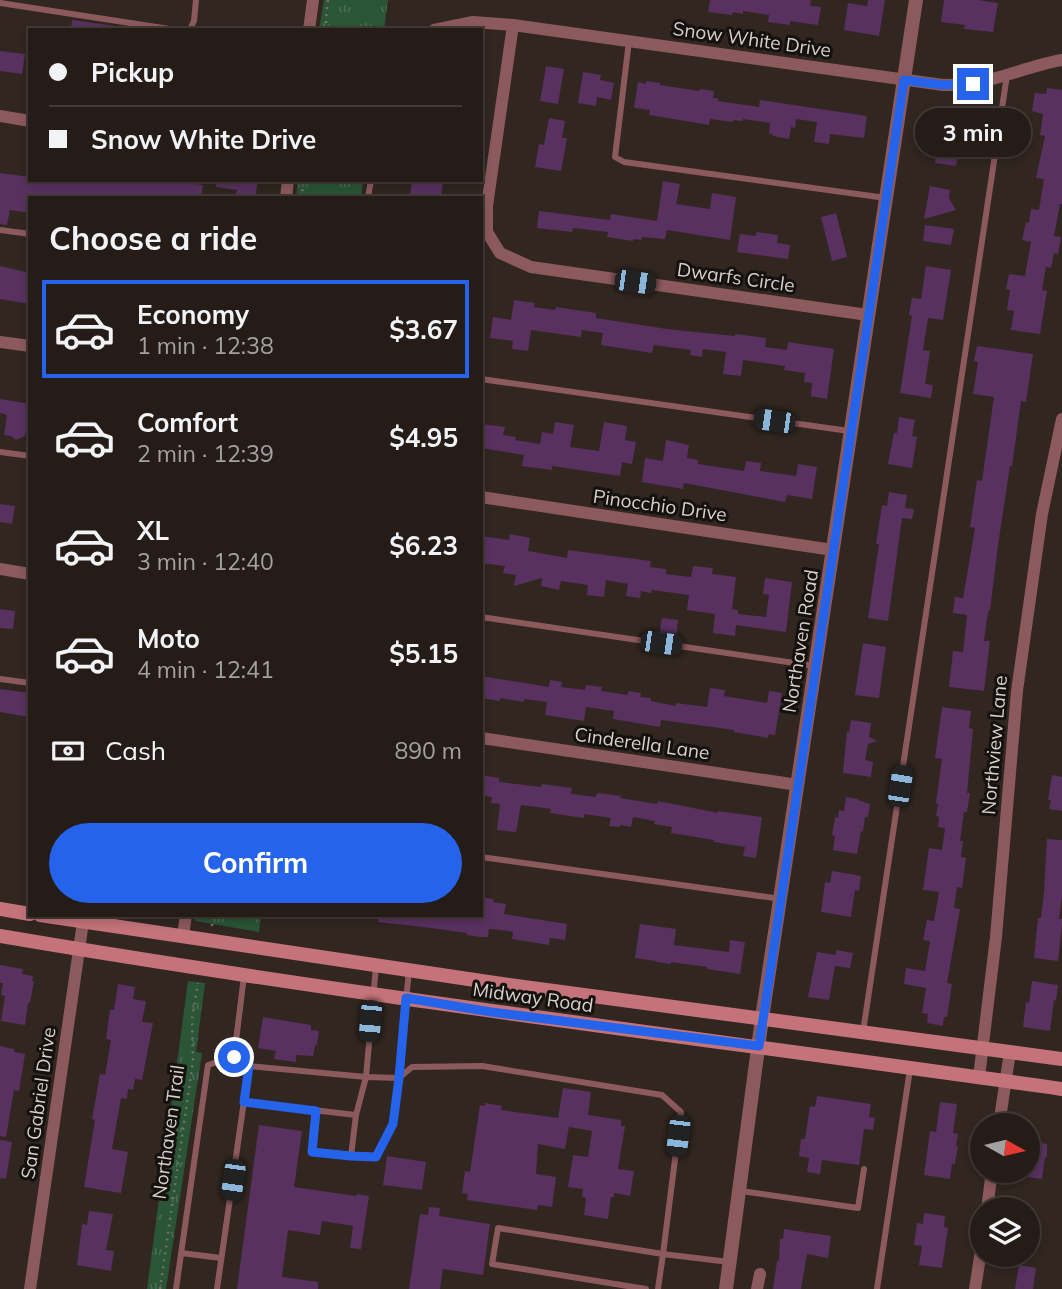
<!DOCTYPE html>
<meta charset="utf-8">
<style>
body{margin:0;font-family:Mulish,sans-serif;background:#2d2521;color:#f1f3f6;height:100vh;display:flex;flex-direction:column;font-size:26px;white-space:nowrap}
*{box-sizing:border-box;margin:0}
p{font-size:23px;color:#a3a1a2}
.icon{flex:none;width:38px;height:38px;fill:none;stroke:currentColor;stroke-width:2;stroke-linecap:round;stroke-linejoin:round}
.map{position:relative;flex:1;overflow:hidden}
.side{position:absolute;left:28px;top:196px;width:455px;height:721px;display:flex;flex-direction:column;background:#251c18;border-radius:0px;box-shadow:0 4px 10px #0003,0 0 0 2px #423a37}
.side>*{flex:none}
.top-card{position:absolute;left:28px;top:28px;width:455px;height:154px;border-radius:0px;box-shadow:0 4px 10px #0003,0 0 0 2px #423a37;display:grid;align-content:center;height:154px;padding:0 21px;background:#251c18}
.needle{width:46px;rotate:98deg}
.tools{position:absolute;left:970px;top:1113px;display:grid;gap:14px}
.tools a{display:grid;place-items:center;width:70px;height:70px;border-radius:50%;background:#251c18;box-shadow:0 4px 10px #0003,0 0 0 2px #423a37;font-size:35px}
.end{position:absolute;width:32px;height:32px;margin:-16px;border:9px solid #2563eb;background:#fff;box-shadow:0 0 0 4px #fff}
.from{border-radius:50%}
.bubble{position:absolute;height:49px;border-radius:24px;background:#251c18;box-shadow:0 4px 10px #0003,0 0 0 2px #423a37;font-size:23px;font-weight:700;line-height:49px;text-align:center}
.car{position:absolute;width:21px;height:42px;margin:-21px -10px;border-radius:9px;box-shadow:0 0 5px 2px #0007;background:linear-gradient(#222 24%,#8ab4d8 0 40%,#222 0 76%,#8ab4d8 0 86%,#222 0)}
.top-card b{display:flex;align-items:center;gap:24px;height:66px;font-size:26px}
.top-card b+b{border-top:2px solid #423a37}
.top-card i{width:18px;height:18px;background:#f1f3f6}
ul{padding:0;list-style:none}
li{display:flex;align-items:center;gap:21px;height:98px;margin:0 14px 10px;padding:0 7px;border:4px solid transparent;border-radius:0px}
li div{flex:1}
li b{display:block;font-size:26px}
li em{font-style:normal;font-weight:700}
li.active{border-color:#2563eb}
li>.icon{width:63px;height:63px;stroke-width:1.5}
h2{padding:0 21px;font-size:32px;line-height:84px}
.pay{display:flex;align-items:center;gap:18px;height:77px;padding:0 21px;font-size:26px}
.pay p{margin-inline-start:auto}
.button{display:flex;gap:14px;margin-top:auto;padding:14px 21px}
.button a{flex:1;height:80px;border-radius:42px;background:#2563eb;color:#fff;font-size:28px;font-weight:700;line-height:80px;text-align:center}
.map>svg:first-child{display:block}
</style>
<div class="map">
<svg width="1062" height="1289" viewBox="0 0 1062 1289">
<defs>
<pattern id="park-tufts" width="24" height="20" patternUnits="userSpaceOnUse" patternTransform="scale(1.75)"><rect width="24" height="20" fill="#2a5536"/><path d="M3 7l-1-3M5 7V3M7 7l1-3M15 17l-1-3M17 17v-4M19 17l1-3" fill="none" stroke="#486c52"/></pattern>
</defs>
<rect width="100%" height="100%" fill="#312620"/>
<g fill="url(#park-tufts)">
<path d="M 324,0 L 388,0 L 384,30 L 319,30 Z"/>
<path d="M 298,180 L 363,180 L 361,198 L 296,198 Z"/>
<path d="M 195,915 L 261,915 L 259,932 L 195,921 Z"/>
<path d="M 188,981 L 205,983 L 196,1052 L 202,1053 L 166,1289 L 147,1289 Z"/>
</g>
<g fill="#583160">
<path d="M 710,0 L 811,0 L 810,6 L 821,7 L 818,25 L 790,21 L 790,25 L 768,22 L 769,15 L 743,11 L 743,14 L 733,12 L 732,15 L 708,12 Z"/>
<path d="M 868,0 L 885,0 L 879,36 L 844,30 L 848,3 L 867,6 Z"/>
<path d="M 944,0 L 978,0 L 998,3 L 993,32 L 964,29 L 965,25 L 941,22 Z"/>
<path d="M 72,20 L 115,26 L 115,30 L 71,30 Z"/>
<path d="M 0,51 L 25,54 L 22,74 L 0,71 Z"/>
<path d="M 546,66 L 564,69 L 558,104 L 540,101 Z"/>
<path d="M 583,72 L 601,75 L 600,80 L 614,83 L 611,100 L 597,97 L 596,106 L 578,103 Z"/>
<path d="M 646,81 L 660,83 L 660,85 L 699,91 L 700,89 L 714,91 L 713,98 L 718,98 L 718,101 L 759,107 L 760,100 L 867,116 L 864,138 L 830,134 L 829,144 L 814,142 L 817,122 L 796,119 L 795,128 L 791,127 L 789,139 L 773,136 L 773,134 L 769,134 L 770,123 L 743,119 L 743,121 L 733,120 L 733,122 L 710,119 L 709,125 L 649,115 L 650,110 L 634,108 L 638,82 L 646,84 Z"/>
<path d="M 1047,88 L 1062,90 L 1062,204 L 1060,204 L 1054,236 L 1061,237 L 1058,254 L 1054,253 L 1051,268 L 1046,267 L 1042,290 L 1047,291 L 1040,334 L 1011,330 L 1014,311 L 1007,310 L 1010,290 L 1006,289 L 1009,274 L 1025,276 L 1031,242 L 1022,240 L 1026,222 L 1029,223 L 1031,209 L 1039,210 L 1044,179 L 1036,178 L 1045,136 L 1040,135 L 1043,114 L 1032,111 L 1035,93 L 1046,94 Z"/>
<path d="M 947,110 L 964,113 L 962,126 L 971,128 L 969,139 L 960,138 L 956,166 L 935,163 L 937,149 L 934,148 L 937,130 L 940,131 L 942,120 L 945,121 Z"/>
<path d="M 549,118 L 565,121 L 562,138 L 567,138 L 561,171 L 535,167 L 539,144 L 544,145 Z"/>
<path d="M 0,173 L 30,177 L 30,180 L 173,180 L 203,185 L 201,198 L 144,198 L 120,194 L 119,198 L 101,195 L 101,198 L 30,198 L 30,213 L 10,210 L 7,225 L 0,224 Z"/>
<path d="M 217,180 L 258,180 L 255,198 L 235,198 L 237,190 L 216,187 Z"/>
<path d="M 412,180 L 443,180 L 441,198 L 410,196 Z"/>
<path d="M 663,181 L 680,184 L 676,204 L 710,209 L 712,193 L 736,197 L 730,240 L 667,230 L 665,239 L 642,237 L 642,240 L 633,239 L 633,241 L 607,237 L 608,232 L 573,228 L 572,232 L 537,228 L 539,211 L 610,220 L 611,214 L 657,221 Z"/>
<path d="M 930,186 L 950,190 L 949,198 L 956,210 L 924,219 Z"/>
<path d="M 836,213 L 847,257 L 832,261 L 821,217 Z"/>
<path d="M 925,225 L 954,229 L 951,245 L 923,241 Z"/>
<path d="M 756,232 L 778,235 L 777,243 L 790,245 L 788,259 L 737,252 L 740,234 L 756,236 Z"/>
<path d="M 0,266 L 30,273 L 30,304 L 0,299 Z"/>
<path d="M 926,266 L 951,270 L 943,320 L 928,318 L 923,350 L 930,351 L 925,384 L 933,385 L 931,398 L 900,393 L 912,316 L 909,315 L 912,298 L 921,299 Z"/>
<path d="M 514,300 L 535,303 L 534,307 L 555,310 L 556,307 L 596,313 L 596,318 L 667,329 L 735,336 L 735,334 L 766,338 L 765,347 L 787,350 L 788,342 L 834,349 L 827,399 L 811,396 L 812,383 L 804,382 L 805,373 L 784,370 L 785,366 L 743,360 L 741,376 L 723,374 L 726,352 L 703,349 L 702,357 L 690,355 L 691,350 L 654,345 L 652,353 L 601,345 L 603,333 L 582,330 L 581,337 L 531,330 L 528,351 L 512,349 L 513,341 L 490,338 L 493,317 L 511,320 Z"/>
<path d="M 977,346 L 1033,354 L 1026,402 L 1021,401 L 1012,466 L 1010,466 L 998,545 L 990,610 L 989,610 L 987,618 L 984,641 L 990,641 L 984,691 L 949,687 L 953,651 L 963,652 L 967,615 L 953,613 L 955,597 L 963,598 L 975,528 L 970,527 L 977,480 L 982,481 L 994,397 L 973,394 L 978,362 L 974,361 Z"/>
<path d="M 0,399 L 30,404 L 30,424 L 27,423 L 25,436 L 16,440 L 11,436 L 4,435 L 7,415 L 0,413 Z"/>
<path d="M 899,417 L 915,420 L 912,436 L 917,437 L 912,468 L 888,464 L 894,433 L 897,433 Z"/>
<path d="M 555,422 L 574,425 L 570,447 L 599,451 L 604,422 L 627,426 L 625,440 L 636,442 L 632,464 L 622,462 L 620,476 L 552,466 L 552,470 L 522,466 L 524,455 L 481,448 L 481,424 L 505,427 L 503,435 L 516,437 L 515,440 L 540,444 L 542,432 L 553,434 Z"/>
<path d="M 666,440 L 689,445 L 687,458 L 698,460 L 698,464 L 744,471 L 746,461 L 761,463 L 760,471 L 796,476 L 798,464 L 817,467 L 812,499 L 787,495 L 785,502 L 684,483 L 683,489 L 642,482 L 645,458 L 663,461 Z"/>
<path d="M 889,492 L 907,495 L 905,508 L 914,509 L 912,519 L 902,518 L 888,621 L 868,618 L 879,544 L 876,544 L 882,505 L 887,506 Z"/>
<path d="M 0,504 L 15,506 L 12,524 L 0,522 Z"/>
<path d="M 510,534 L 530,538 L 528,551 L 567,558 L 568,550 L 651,561 L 650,567 L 666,569 L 666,574 L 691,577 L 693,566 L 713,568 L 712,574 L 736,577 L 732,609 L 738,610 L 738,614 L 766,617 L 769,595 L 763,594 L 765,578 L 792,582 L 786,632 L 736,625 L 735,636 L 713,633 L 715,614 L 687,610 L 689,595 L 652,590 L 651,593 L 641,591 L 640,598 L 626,596 L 628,584 L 606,580 L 604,597 L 587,595 L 588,585 L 561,581 L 559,590 L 541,586 L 542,578 L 514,586 L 516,575 L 503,573 L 505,566 L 481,563 L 481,536 L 509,540 Z"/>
<path d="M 0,609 L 15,611 L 13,629 L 0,628 Z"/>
<path d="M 662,618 L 678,620 L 676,640 L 659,637 Z"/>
<path d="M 863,643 L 886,647 L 879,698 L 855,695 Z"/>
<path d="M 481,676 L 549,687 L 550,680 L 562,682 L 561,687 L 585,690 L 586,685 L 602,687 L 601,691 L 628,695 L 628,691 L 641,693 L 640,697 L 651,698 L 651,701 L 676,706 L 676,703 L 707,707 L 710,688 L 725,690 L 724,696 L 767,703 L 769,691 L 782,693 L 775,735 L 769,734 L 768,738 L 734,732 L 734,730 L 661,720 L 660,727 L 613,719 L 614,711 L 586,707 L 584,721 L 545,715 L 547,702 L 524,699 L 524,702 L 500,698 L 500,701 L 481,698 Z"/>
<path d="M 0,689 L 30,693 L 28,717 L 0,712 Z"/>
<path d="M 942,707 L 971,711 L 969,728 L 973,729 L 967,793 L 970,793 L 967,812 L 964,812 L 960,841 L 963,841 L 961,857 L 966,858 L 962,888 L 957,887 L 954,908 L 960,909 L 947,983 L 952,984 L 947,1017 L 944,1017 L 943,1026 L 927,1023 L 928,1014 L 922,1013 L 926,988 L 904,984 L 906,968 L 925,971 L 930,941 L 923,940 L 927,920 L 934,921 L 939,892 L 923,890 L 929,848 L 942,850 L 945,828 L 938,827 L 939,817 L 936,816 L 938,804 L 936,803 L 942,759 L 935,758 Z"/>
<path d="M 851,720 L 871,723 L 869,737 L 877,741 L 868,744 L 865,760 L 873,762 L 871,777 L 843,773 L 846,741 L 847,732 L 849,732 Z"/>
<path d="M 481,775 L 499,778 L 499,782 L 541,787 L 542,784 L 572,788 L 571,794 L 595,797 L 598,793 L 621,796 L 620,798 L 657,804 L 658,801 L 718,813 L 718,811 L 762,817 L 756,858 L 743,856 L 745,847 L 714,842 L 714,840 L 671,833 L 672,827 L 654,824 L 655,821 L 633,817 L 631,827 L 620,825 L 620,827 L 609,826 L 611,818 L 584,814 L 584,818 L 550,813 L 551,809 L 521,805 L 516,832 L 497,830 L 500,804 L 491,803 L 492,797 L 481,795 Z"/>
<path d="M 1052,775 L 1062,777 L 1062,811 L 1049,809 L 1051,800 L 1048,800 Z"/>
<path d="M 846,797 L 858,799 L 858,800 L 870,804 L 868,817 L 865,817 L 863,832 L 861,831 L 857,854 L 833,850 L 835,836 L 832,835 L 835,817 L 838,818 L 839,810 L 844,811 Z"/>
<path d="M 1047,839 L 1062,840 L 1062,896 L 1059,919 L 1062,919 L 1062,924 L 1058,961 L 1034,958 L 1038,918 L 1041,918 L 1044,892 Z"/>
<path d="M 832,871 L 861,876 L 859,891 L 855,890 L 851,917 L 821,912 L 825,882 L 830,883 Z"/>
<path d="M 481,897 L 493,899 L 493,902 L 506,904 L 504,914 L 567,924 L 565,940 L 550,938 L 549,945 L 512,939 L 513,932 L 502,930 L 489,929 L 488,937 L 481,937 L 467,935 L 467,933 L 431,928 L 378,922 L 379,915 L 481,915 Z"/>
<path d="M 640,924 L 676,929 L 674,945 L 729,952 L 730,940 L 745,942 L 740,974 L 707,969 L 707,967 L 671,962 L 671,964 L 656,962 L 656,961 L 635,958 Z"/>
<path d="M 836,950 L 853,953 L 850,968 L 835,966 L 829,1000 L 808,997 L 817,952 L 836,955 Z"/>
<path d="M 0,965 L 23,969 L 22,974 L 33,976 L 32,981 L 34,981 L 30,1003 L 28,1003 L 25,1025 L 1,1021 L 5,996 L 1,995 L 3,983 L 0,983 Z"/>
<path d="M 1032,981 L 1058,985 L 1056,1001 L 1054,1000 L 1050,1031 L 1023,1027 L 1026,1002 L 1029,1003 Z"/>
<path d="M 118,984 L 135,987 L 133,999 L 146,1001 L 142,1022 L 153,1023 L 142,1080 L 135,1079 L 133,1090 L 128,1089 L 127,1099 L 121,1098 L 112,1149 L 128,1152 L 121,1193 L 84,1187 L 95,1120 L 92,1119 L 100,1074 L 105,1075 L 111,1040 L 106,1039 L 110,1010 L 114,1010 Z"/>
<path d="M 263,1017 L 311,1025 L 311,1030 L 319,1031 L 317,1045 L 315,1045 L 313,1056 L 296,1055 L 296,1062 L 274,1059 L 276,1051 L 258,1048 Z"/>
<path d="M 0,1046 L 14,1049 L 14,1052 L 25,1054 L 19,1091 L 14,1090 L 6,1137 L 0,1136 Z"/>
<path d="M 563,1088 L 591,1092 L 588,1115 L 621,1120 L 621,1126 L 625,1126 L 618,1169 L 634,1171 L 630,1196 L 614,1193 L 614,1197 L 611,1197 L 608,1219 L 584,1215 L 586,1198 L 582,1197 L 583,1189 L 568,1187 L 573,1155 L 588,1157 L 592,1131 L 569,1127 L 565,1149 L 538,1144 L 536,1174 L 556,1177 L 552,1207 L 538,1205 L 537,1210 L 467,1200 L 468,1194 L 462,1193 L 465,1171 L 470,1172 L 480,1105 L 485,1106 L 485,1103 L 502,1106 L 501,1110 L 558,1118 Z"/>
<path d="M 817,1096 L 871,1104 L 869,1117 L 875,1118 L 873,1130 L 864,1129 L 859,1165 L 822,1160 L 820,1174 L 807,1172 L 809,1158 L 799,1156 L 801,1139 L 805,1139 L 810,1106 L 815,1107 Z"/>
<path d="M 940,1102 L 957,1104 L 953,1133 L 958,1134 L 956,1146 L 958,1146 L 955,1164 L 952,1164 L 950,1179 L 924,1175 L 930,1131 L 936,1132 Z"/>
<path d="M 259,1125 L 302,1131 L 294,1187 L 356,1196 L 357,1194 L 369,1196 L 361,1249 L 350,1248 L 353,1226 L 322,1221 L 320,1235 L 288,1230 L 282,1277 L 318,1282 L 318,1289 L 237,1289 Z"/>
<path d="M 0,1140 L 12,1142 L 6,1179 L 0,1178 Z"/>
<path d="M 1027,1141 L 1047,1144 L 1047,1157 L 1045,1157 L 1042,1179 L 1027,1177 Z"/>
<path d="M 387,1156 L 426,1162 L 422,1190 L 383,1185 Z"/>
<path d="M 429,1207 L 440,1208 L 439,1216 L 490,1224 L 483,1275 L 443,1269 L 440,1289 L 409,1289 L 420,1214 L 428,1215 Z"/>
<path d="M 89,1211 L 113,1214 L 106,1250 L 114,1251 L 111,1271 L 77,1265 L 82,1224 L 87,1225 Z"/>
<path d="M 924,1213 L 945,1216 L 944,1227 L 948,1228 L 942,1268 L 919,1265 L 922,1246 L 914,1245 L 917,1223 L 923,1224 Z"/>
<path d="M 784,1229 L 831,1236 L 828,1258 L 807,1254 L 801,1289 L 773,1289 L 777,1261 L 779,1261 L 780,1239 L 783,1239 Z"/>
<path d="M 1019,1265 L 1036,1268 L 1033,1289 L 1015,1289 Z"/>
</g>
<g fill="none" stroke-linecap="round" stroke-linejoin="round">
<g stroke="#786f69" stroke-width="2.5" stroke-dasharray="2 5" stroke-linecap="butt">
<path d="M 326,30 L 326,19 L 328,0"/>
<path d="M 301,198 L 304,180"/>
<path d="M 212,926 L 213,915"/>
<path d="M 160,1289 L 193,1061 L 192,1019 L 198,983"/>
</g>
<g stroke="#8c595d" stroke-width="6">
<path d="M 0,3 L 176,30"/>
<path d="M 182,30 L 190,29 L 194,21 L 196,0"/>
<path d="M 629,41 L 615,157 L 624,162 L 886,198"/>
<path d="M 368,198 L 371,180"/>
<path d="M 0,230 L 30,234"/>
<path d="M 481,379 L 849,431"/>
<path d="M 0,452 L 30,456"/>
<path d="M 481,617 L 815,666"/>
<path d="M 0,679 L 30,683"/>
<path d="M 481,857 L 781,899"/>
<path d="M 863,1032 L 1007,75"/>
<path d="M 234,1057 L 244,976"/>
<path d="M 249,1066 L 366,1077 L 399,1078 L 412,1067 L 482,1066 L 662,1095 L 681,1112 L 663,1254 L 729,1262"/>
<path d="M 244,1102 L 356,1115 L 351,1156 L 376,1157 L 393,1124 L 409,971"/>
<path d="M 316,1111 L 312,1152 L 351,1156"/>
<path d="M 356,1115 L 366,1077 L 376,966"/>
<path d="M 741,1191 L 858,1208 L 864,1169"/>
<path d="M 181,1253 L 221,1258"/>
<path d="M 176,1289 L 208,1065 L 234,1057 L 249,1066 L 217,1289"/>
<path d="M 646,1289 L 492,1264 L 498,1228 L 663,1254 L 658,1289"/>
<path d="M 877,1289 L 910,1069"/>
</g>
<g stroke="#8c595d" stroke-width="12">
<path d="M 513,25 L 487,206 L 487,232 L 500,253 L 531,267 L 868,315"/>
<path d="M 309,30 L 313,0"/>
<path d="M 434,30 L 473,22 L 513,25 L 943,85 C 954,85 966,85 976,83 C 1006,77 1033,65 1062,60"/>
<path d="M 0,116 L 30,121"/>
<path d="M 286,198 L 288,180"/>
<path d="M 0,342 L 30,346"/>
<path d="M 481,497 L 833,550"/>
<path d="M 0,569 L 30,574"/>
<path d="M 481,738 L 798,785"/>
<path d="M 183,936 L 186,915"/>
<path d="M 979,1077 L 996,937 L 1017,691 L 1042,514 L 1062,419"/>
<path d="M 999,1125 L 1010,1052"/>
<path d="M 987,1209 L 992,1171"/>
<path d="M 30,1289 L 83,922"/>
<path d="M 757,1289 L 760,1274"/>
<path d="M 975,1289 L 982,1244"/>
</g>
<path stroke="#8c595d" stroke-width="14" d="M 726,1289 L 762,1018 L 916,0"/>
<g stroke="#c4737a" stroke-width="14">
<path d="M 0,909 L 30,914"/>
<path d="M 40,915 L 495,983 L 1062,1059"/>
<path d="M 0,936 C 353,996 708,1039 1062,1089"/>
</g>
</g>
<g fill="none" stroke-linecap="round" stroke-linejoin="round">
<path stroke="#2563eb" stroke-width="9" d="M 234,1057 L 249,1066 L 244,1102 L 316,1111 L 312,1152 L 351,1156 L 376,1157 L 393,1124 L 399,1078 L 406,998 L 491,1012 L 759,1046 L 904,80 L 943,85 L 973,84"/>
</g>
<g text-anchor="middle" stroke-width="6" stroke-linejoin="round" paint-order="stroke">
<g font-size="19" fill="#d7d0cc" stroke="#15110e">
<text transform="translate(752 39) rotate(8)" y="7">Snow White Drive</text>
<text transform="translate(736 277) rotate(8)" y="7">Dwarfs Circle</text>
<text transform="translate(660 505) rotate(8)" y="7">Pinocchio Drive</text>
<text transform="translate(800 641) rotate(-81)" y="7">Northaven Road</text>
<text transform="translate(642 743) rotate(8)" y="7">Cinderella Lane</text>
<text transform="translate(994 745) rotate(-85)" y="7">Northview Lane</text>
<text transform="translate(533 997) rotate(8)" y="7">Midway Road</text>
<text transform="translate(38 1103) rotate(-82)" y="7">San Gabriel Drive</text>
<text transform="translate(168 1132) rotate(-82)" y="7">Northaven Trail</text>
</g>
</g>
</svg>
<div class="tools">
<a><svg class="needle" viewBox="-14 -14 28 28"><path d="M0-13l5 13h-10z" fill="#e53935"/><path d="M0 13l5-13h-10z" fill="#a3a1a2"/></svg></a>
<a><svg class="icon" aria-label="layers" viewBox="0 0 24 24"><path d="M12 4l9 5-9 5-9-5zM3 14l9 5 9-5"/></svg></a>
</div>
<i class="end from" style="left:234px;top:1057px"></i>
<i class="end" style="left:973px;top:84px"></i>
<div class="bubble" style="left:915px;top:108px;width:116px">3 min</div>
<i class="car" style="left:635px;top:282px;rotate:98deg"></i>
<i class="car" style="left:774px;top:421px;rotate:278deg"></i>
<i class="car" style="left:661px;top:643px;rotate:98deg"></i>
<i class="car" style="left:900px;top:786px;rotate:9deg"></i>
<i class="car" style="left:370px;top:1021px;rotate:185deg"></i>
<i class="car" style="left:678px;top:1136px;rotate:187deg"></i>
<i class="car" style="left:233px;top:1180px;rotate:188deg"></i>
<div class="top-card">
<b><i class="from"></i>Pickup</b>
<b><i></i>Snow White Drive</b>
</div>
<section class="side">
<h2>Choose a ride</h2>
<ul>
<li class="active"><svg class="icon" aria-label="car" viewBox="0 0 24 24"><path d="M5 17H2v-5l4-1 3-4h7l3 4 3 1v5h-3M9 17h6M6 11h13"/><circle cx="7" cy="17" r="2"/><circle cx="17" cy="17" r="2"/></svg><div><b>Economy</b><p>1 min · 12:38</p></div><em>$3.67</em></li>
<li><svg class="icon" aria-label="car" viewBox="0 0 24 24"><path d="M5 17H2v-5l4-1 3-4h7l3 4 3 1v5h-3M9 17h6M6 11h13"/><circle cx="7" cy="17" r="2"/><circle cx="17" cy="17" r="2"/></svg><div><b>Comfort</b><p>2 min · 12:39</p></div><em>$4.95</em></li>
<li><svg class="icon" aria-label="car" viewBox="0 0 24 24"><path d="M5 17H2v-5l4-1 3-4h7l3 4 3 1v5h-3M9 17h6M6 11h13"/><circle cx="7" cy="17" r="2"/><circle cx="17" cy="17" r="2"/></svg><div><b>XL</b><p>3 min · 12:40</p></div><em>$6.23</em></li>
<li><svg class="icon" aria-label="car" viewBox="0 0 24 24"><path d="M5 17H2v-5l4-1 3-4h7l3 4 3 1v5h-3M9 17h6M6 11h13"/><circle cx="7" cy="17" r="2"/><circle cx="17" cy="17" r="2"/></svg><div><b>Moto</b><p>4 min · 12:41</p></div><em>$5.15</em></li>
</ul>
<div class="pay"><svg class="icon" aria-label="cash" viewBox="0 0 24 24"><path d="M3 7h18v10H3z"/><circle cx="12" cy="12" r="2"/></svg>Cash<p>890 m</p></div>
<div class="button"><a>Confirm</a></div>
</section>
</div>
